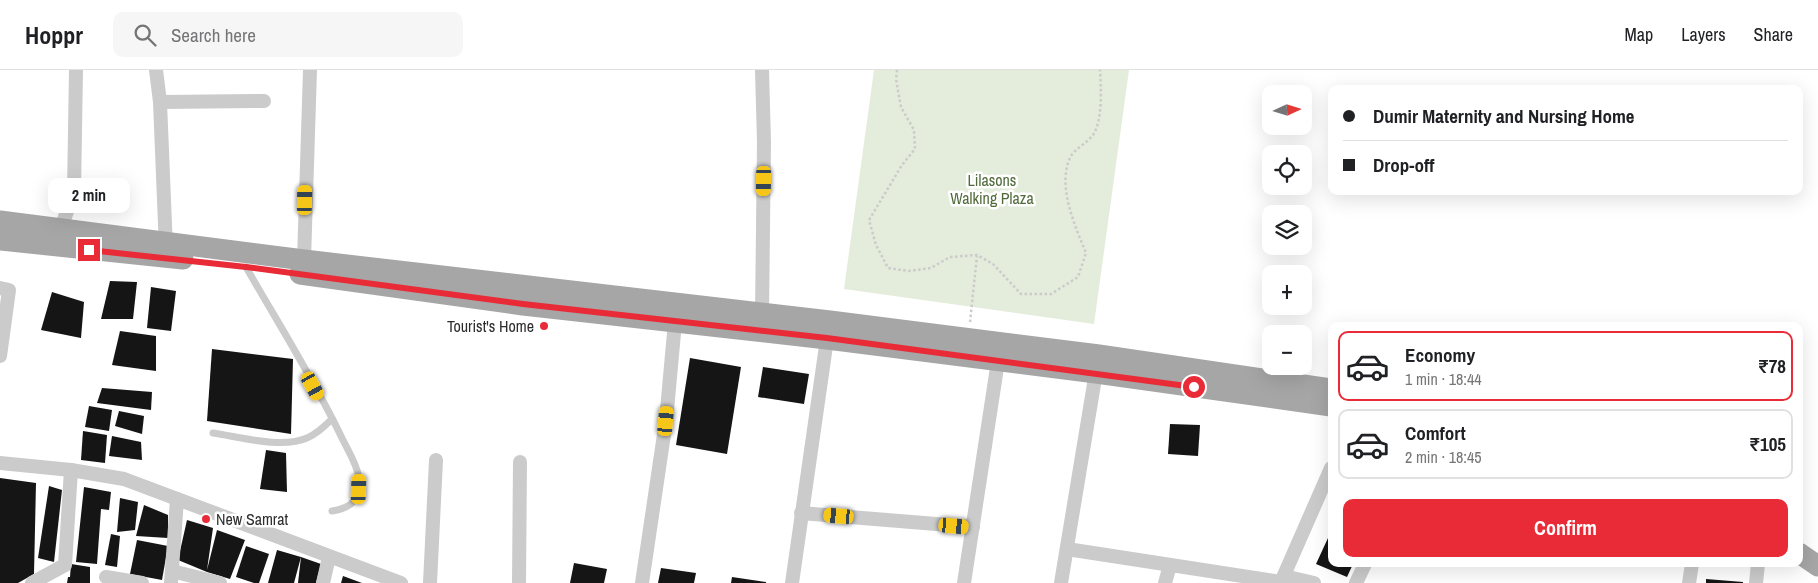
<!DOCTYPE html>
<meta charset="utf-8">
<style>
body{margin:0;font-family:"Archivo Narrow",sans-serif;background:#f6f6f6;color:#202124;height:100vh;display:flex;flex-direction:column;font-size:19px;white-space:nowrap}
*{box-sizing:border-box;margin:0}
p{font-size:16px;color:#757577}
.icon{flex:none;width:28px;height:28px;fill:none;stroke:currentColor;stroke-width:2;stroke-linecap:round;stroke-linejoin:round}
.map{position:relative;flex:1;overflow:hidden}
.details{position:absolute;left:1328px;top:252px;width:475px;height:245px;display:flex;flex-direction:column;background:#fff;border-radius:10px;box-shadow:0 5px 20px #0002}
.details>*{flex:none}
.top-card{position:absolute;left:1328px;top:15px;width:475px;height:110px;border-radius:10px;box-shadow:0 5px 20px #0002;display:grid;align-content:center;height:110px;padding:0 15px;background:#fff}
.needle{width:32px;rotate:86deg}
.fabs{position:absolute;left:1262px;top:15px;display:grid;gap:10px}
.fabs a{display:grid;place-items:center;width:50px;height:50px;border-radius:10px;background:#fff;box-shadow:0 5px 20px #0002;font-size:25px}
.end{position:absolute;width:22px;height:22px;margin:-11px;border:6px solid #e92b37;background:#fff;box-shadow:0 0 0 2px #fff}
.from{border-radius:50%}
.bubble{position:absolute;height:35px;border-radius:10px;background:#fff;box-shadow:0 5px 20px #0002;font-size:16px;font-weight:700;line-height:35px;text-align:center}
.car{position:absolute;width:15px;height:30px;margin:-15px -8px;border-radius:6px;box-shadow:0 0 4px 1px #0007;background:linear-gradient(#f5c518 24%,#345 0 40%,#f5c518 0 76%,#345 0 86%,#f5c518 0)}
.top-card b{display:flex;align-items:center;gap:18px;height:48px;font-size:19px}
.top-card b+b{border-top:1px solid #e0e0e0}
.top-card i{width:12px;height:12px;background:#202124}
ul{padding:9px 0 0;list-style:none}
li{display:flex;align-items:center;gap:15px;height:70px;margin:0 10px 8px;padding:0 5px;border:2px solid #e0e0e0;border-radius:10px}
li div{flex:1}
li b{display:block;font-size:19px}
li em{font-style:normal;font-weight:700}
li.active{border-color:#e92b37}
li>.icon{width:45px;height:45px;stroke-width:1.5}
.primary-button{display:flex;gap:10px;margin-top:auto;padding:10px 15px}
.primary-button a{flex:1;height:58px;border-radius:10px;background:#e92b37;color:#fff;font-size:20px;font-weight:700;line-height:58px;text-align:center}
header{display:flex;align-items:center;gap:30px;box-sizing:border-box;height:70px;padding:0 25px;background:#fff;border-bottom:1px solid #e0e0e0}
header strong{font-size:24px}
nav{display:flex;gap:28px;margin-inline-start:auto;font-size:18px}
.search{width:350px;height:45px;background:#f6f6f6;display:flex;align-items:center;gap:12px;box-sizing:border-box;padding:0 18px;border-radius:10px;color:#757577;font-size:19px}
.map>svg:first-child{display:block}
</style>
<header>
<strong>Hoppr</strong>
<div class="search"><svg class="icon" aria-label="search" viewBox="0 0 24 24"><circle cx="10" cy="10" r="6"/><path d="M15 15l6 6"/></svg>Search here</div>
<nav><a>Map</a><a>Layers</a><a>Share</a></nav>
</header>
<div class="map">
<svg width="1818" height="513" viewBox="0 0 1818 513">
<rect width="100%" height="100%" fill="#fff"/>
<path fill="#e4ecdb" d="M 874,0 L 1129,0 L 1094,254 L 844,219 Z"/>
<g fill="#151515">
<path d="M 110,211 L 137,212 L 133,249 L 101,249 Z"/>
<path d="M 151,217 L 176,221 L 171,261 L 147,258 Z"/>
<path d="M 52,222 L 84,232 L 81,268 L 41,260 Z"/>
<path d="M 120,261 L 156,266 L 156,301 L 112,295 Z"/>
<path d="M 212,279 L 293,289 L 291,364 L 207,351 Z"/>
<path d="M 690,288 L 741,297 L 727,384 L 676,375 Z"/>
<path d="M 763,297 L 809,304 L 804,334 L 758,327 Z"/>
<path d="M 102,318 L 152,322 L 151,340 L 97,333 Z"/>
<path d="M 89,336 L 112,340 L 109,361 L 85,357 Z"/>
<path d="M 119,341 L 144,346 L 142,364 L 115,356 Z"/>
<path d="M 1170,354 L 1200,355 L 1198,386 L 1168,384 Z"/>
<path d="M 83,361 L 107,365 L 105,393 L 81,390 Z"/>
<path d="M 112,366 L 141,372 L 142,390 L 109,386 Z"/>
<path d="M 266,380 L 286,383 L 287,422 L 260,419 Z"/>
<path d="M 0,408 L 36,413 L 34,504 L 18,513 L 0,513 Z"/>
<path d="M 49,416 L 62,420 L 54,492 L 38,488 Z"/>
<path d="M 84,417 L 111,422 L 109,440 L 101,439 L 97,494 L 76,492 Z"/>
<path d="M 120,428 L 138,432 L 135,460 L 117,462 Z"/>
<path d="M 144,435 L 168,445 L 168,468 L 136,466 Z"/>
<path d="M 187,450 L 213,458 L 207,500 L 217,460 L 245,470 L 230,509 L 207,502 L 178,490 Z"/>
<path d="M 111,464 L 120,466 L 117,497 L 105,495 Z"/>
<path d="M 1328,468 L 1331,469 L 1331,494 L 1353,494 L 1347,507 L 1316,494 Z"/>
<path d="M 137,470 L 168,476 L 162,510 L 130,504 Z"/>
<path d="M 246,476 L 269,484 L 259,513 L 254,513 L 236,507 Z"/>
<path d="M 277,480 L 301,487 L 294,513 L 268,513 Z"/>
<path d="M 301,487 L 321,494 L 316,513 L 298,513 Z"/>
<path d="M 574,493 L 607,499 L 604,513 L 570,513 Z"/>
<path d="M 71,494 L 90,497 L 90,513 L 67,513 L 68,507 L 70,507 Z"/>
<path d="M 661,498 L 696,503 L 694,513 L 658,513 Z"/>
<path d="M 343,506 L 362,513 L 341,513 Z"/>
<path d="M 732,507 L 766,512 L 766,513 L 731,513 Z"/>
<path d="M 1706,509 L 1743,512 L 1743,513 L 1706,513 Z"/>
</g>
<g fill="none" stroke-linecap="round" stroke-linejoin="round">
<g stroke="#cbcbcb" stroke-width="2.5" stroke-dasharray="2.5 2.5" stroke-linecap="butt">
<path d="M 897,0 L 896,9 L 901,37 L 914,60 L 915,79 L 902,95 L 869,150 L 876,175 L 888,198 L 909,201 L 931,198 L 950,187 L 977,185 L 993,194 L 1021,224 L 1051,224 L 1078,207 L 1086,183 C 1075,156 1056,114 1071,86 C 1076,78 1087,73 1093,65 C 1103,50 1101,17 1100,0"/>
<path d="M 970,252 L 977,186"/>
</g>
<g stroke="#cbcbcb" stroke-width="7">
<path d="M 246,197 C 278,253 313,308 341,366 C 347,379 357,394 359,408 C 361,429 352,438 332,441"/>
<path d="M 213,363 C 240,367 282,379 307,368 C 317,364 325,356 332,349"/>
</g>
<g stroke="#cbcbcb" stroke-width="14">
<path d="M 156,0 L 160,32 L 166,179"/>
<path d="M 160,32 L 264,31"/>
<path d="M 56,166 L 61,158 L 74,122 L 76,0"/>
<path d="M 304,190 L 310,0"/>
<path d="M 0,218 L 9,220 L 0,286"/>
<path d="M 762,244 L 764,72 L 762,0"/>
<path d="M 0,393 L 71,400 L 124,409 L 401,513"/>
<path d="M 801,443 L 973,457"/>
<path d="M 1067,479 L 1281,512 L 1331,398"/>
<path d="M 172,501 L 220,513"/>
<path d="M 1284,506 L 1314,513"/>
<path d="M 106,507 L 142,513"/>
<path d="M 32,513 L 65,495 L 71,400"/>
<path d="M 171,513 L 177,429"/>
<path d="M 323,513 L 329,487"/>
<path d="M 430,513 L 436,390"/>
<path d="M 519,513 L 520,392"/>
<path d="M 642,513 L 666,351 L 675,252"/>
<path d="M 792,513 L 828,262"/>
<path d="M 964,513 L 998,291"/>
<path d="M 1061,513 L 1097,296"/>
<path d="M 1165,513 L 1170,495"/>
<path d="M 1356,513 L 1365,494"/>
<path d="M 1689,513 L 1692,494"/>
<path d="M 1756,513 L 1758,494"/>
</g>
<g stroke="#a6a6a6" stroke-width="21">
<path d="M 0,151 L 304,190 L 830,251 L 1099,285 L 1331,319"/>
<path d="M 0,170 L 183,189"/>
<path d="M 300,204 L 523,235 L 827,269 L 1096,303 L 1331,336"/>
<path d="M 1799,483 L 1818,496"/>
</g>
</g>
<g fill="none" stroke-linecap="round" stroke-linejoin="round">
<path stroke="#e92b37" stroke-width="6" d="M 89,180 L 246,197 L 523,234 L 827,268 L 1194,317"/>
</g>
<g fill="#e92b37" stroke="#fff" stroke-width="2">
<circle cx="544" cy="256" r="5"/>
<circle cx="206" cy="449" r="5"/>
</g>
<g text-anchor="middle" stroke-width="5" stroke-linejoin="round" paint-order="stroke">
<g font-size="16" fill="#506a3a" stroke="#fff">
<text x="992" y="116">Lilasons<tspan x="992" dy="18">Walking Plaza</tspan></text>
</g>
<g font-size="16" fill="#2e2e2e" stroke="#fff" text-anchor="end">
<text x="534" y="262">Tourist's Home</text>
<text x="216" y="455" text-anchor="start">New Samrat</text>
</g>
</g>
</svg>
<div class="fabs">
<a><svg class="needle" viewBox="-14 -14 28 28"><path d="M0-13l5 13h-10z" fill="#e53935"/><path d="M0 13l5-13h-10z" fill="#757577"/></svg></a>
<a><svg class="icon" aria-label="locate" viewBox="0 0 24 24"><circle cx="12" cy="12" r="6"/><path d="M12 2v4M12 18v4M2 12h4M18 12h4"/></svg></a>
<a><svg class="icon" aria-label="layers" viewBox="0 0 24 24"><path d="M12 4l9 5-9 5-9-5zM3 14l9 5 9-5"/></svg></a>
<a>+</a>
<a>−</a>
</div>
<i class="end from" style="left:1194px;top:317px"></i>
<i class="end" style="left:89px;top:180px"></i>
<div class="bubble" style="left:48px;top:108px;width:82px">2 min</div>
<i class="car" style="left:764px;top:111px;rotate:181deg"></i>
<i class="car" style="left:305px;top:130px;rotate:1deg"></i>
<i class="car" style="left:313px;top:316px;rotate:151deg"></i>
<i class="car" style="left:666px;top:351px;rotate:5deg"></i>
<i class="car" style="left:359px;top:419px;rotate:2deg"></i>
<i class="car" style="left:839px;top:446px;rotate:275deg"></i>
<i class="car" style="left:954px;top:456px;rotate:95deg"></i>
<div class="top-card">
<b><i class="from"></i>Dumir Maternity and Nursing Home</b>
<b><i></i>Drop-off</b>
</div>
<section class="details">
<ul>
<li class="active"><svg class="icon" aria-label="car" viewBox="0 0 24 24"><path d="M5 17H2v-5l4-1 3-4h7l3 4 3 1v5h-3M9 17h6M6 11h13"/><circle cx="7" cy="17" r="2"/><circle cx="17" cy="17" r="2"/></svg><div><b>Economy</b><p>1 min · 18:44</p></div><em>₹78</em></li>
<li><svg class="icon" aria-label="car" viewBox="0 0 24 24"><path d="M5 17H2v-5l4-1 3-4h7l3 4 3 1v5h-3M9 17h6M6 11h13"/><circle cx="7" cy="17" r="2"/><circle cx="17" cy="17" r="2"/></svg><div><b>Comfort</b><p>2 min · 18:45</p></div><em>₹105</em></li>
</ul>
<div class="primary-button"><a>Confirm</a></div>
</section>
</div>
